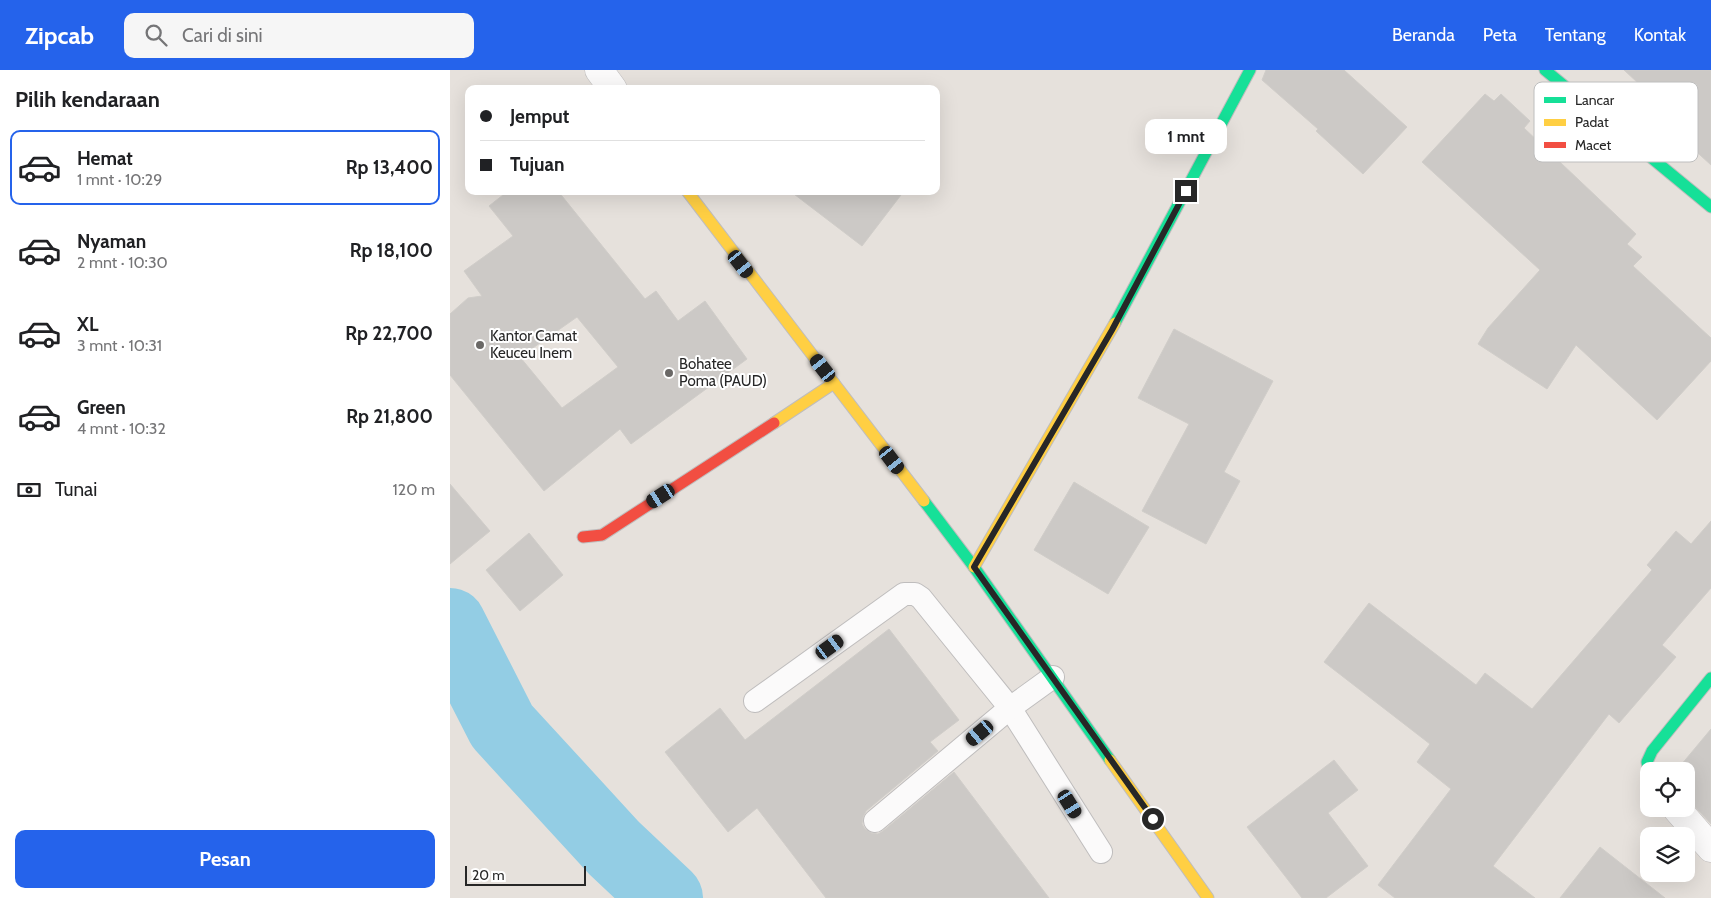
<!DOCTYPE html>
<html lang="id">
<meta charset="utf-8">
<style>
body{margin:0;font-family:Cabin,sans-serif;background:#f6f6f6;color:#202124;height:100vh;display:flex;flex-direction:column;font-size:19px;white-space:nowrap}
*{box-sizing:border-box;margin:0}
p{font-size:16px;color:#757577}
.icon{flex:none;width:28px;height:28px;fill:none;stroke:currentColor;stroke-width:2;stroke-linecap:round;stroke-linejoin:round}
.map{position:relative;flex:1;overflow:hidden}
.side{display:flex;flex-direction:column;background:#fff;width:450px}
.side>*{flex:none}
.hud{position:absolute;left:15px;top:15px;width:475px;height:110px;border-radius:10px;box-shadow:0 5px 20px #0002;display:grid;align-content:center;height:110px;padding:0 15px;background:#fff}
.buttons{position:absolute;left:1190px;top:692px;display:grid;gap:10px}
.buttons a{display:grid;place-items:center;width:55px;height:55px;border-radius:10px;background:#fff;box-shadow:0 5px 20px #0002;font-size:25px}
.scale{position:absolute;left:15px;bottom:12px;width:121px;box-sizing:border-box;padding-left:5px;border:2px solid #272727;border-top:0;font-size:14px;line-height:18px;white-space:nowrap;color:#272727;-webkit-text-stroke:4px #fff;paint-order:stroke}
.end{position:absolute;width:22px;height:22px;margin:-11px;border:6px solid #272727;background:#fff;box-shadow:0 0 0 2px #fff}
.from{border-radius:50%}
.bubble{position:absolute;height:35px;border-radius:10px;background:#fff;box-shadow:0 5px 20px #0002;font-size:16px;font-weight:700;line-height:35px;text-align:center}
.car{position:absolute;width:15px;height:30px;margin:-15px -8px;border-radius:6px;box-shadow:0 0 4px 1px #0007;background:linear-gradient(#222 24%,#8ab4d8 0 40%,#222 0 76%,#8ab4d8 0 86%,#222 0)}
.hud b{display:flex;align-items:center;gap:18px;height:48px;font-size:19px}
.hud b+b{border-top:1px solid #e0e0e0}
.hud i{width:12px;height:12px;background:#202124}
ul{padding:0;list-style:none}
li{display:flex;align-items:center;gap:15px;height:75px;margin:0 10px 8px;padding:0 5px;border:2px solid transparent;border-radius:10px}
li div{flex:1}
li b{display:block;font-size:19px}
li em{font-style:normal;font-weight:700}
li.current{border-color:#2563eb}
li>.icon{width:45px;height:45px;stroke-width:1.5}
h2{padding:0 15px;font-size:22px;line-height:60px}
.pay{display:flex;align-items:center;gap:12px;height:55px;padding:0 15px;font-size:19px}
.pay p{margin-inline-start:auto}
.action{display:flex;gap:10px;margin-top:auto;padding:10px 15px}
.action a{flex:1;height:58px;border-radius:10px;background:#2563eb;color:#fff;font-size:20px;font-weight:700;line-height:58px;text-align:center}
header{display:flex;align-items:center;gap:30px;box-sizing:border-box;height:70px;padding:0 25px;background:#2563eb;color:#fff}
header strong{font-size:24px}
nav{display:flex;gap:28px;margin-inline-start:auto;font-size:18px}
.search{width:350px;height:45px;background:#f6f6f6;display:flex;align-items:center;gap:12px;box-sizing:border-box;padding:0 18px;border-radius:10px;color:#757577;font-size:19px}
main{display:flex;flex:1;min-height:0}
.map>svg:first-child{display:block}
</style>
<header>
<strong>Zipcab</strong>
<div class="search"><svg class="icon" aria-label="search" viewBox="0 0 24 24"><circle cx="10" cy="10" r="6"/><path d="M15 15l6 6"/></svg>Cari di sini</div>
<nav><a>Beranda</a><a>Peta</a><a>Tentang</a><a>Kontak</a></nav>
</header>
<main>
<section class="side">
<h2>Pilih kendaraan</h2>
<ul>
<li class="current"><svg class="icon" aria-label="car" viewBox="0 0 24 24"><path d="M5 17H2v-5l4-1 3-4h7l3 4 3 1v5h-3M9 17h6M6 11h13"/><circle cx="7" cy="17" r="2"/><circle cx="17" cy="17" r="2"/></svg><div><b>Hemat</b><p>1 mnt · 10:29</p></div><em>Rp 13,400</em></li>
<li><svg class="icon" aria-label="car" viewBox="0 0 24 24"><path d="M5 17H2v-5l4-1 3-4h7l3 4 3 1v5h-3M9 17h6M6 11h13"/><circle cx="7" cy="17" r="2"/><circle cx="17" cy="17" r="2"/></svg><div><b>Nyaman</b><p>2 mnt · 10:30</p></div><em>Rp 18,100</em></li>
<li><svg class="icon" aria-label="car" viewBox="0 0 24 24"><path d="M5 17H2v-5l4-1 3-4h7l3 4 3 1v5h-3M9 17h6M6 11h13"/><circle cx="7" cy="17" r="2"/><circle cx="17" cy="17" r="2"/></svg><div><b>XL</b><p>3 mnt · 10:31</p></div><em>Rp 22,700</em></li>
<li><svg class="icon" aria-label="car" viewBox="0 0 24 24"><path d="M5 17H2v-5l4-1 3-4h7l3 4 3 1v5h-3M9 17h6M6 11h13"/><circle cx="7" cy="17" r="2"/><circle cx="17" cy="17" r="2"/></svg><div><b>Green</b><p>4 mnt · 10:32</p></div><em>Rp 21,800</em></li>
</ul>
<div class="pay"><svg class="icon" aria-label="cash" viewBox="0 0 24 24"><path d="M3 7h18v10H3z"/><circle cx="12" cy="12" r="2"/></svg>Tunai<p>120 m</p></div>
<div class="action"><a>Pesan</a></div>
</section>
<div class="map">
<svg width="1261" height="828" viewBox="0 0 1261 828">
<rect width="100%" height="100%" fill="#e6e1dc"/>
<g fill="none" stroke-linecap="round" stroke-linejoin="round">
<path stroke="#93cde4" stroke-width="72" d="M 0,554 L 52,656 L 164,778 L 217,828"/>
</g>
<g fill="#ccc9c6" stroke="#d0cdc9" fill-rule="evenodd">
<path d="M 816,0 L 894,0 L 957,57 L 913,104 L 866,61 L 868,59 L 812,10 Z"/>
<path d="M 1174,0 L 1261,0 L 1261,95 L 1194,34 L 1202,26 Z"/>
<path d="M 1035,24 L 1044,31 L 1051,24 L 1080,51 L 1074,58 L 1186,164 L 1177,174 L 1192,187 L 1183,196 L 1261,268 L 1261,291 L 1207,350 L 1126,275 L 1097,319 L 1028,274 L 1038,258 L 1090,200 L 972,92 Z"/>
<path d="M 58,121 L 108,121 L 195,229 L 206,221 L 228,251 L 255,231 L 297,289 L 181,374 L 170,359 L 94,421 L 0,305 L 0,244 L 18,228 L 32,226 L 14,201 L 63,166 L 39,136 ZM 127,247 L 168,297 L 112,338 L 70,287 Z"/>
<path d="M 340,121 L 454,121 L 412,176 Z"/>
<path d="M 724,259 L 823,311 L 774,402 L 790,411 L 756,474 L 692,441 L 739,354 L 688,328 Z"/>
<path d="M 624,412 L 699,457 L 658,524 L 584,480 Z"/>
<path d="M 0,414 L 40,461 L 0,494 Z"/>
<path d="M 1261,451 L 1261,518 L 1212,575 L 1226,587 L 1169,653 L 1159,644 L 1043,796 L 1085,828 L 945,828 L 928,815 L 1001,719 L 967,692 L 980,674 L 874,592 L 919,533 L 1026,615 L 1035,603 L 1082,639 L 1202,500 L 1197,495 L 1226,461 L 1241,474 Z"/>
<path d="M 79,463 L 113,505 L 70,541 L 36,500 Z"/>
<path d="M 439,559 L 509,650 L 480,672 L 488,681 L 416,741 L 413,747 L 412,754 L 415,759 L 421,763 L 428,764 L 433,761 L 504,702 L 599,828 L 376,828 L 307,738 L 278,762 L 215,682 L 270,638 L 295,670 Z"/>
<path d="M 1261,659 L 1261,754 L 1236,727 L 1236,701 L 1226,701 Z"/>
<path d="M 884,690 L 908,720 L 878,743 L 918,796 L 876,828 L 852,828 L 797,757 Z"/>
<path d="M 1150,777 L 1215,828 L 1110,828 Z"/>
</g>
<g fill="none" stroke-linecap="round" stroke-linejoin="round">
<defs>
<g id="lane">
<path d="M 305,631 L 454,524 L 465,524 L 471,528 L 560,638 L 651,782"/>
<path d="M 425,751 L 560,638 L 603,607"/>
</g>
<g id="street">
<path d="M 149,0 L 163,19"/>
<path d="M 1227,739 L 1261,778"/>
</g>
<g id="fast">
<path d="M 1095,0 L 1261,137"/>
<path d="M 665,253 L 800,0"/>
<path d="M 474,431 L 524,497 L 660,690"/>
<path d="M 1199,704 L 1197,692 L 1202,681 L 1261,608"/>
</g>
<g id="slow">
<path d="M 237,121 L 474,431"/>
<path d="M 324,353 L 384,313"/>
<path d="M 524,497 L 665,253"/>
<path d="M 660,690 L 758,828"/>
</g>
<path id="jam" d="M 133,467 L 152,465 L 324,353"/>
</defs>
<use href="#lane" stroke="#bfbdbd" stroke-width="24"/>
<use href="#street" stroke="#bfbdbd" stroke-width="29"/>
<use href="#fast" stroke="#bfbdbd" stroke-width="13"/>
<use href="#slow" stroke="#bfbdbd" stroke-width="13"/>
<use href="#jam" stroke="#bfbdbd" stroke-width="13"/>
<use href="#lane" stroke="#fbfafa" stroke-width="22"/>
<use href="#street" stroke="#fbfafa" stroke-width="28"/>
<use href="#fast" stroke="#16e098" stroke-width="11"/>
<use href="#slow" stroke="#ffcf43" stroke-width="11"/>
<use href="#jam" stroke="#f24e42" stroke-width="11"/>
</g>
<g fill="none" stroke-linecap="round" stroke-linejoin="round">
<path stroke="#272727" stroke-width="6" d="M 703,749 L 524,497 L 662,260 L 736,121"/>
</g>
<g fill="#6a6866" stroke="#fff" stroke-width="2">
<circle cx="30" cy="275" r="5"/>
<circle cx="219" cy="303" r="5"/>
</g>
<g text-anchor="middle" stroke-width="4" stroke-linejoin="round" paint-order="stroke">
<g font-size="15" fill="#272727" stroke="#fff" text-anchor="start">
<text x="40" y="271">Kantor Camat<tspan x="40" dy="17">Keuceu Inem</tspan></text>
<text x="229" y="299">Bohatee<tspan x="229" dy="17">Poma (PAUD)</tspan></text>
</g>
</g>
<rect x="1084" y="12" width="164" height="80" rx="8" fill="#fff" stroke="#bebebe" stroke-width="1"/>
<rect x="1094" y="27" width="22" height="6" fill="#16e098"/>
<rect x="1094" y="49" width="22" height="7" fill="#ffcf43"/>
<rect x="1094" y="72" width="22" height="6" fill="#f24e42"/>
<g font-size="14" fill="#272727">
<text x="1125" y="35">Lancar</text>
<text x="1125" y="57">Padat</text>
<text x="1125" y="80">Macet</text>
</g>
</svg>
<div class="buttons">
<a><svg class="icon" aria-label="locate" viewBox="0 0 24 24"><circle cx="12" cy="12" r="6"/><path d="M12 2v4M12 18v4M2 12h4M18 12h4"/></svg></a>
<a><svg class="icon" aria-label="layers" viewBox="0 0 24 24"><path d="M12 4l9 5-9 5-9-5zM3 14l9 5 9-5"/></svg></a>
</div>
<div class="scale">20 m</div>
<i class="end from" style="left:703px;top:749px"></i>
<i class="end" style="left:736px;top:121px"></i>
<div class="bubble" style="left:695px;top:49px;width:82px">1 mnt</div>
<i class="car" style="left:291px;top:194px;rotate:142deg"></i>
<i class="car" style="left:373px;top:298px;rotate:322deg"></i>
<i class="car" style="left:442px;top:390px;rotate:143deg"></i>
<i class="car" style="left:211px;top:426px;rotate:237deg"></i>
<i class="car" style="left:380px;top:577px;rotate:54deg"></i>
<i class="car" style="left:530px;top:663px;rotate:230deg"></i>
<i class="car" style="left:620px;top:734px;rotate:148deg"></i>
<div class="hud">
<b><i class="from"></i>Jemput</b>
<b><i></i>Tujuan</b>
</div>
</div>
</main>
